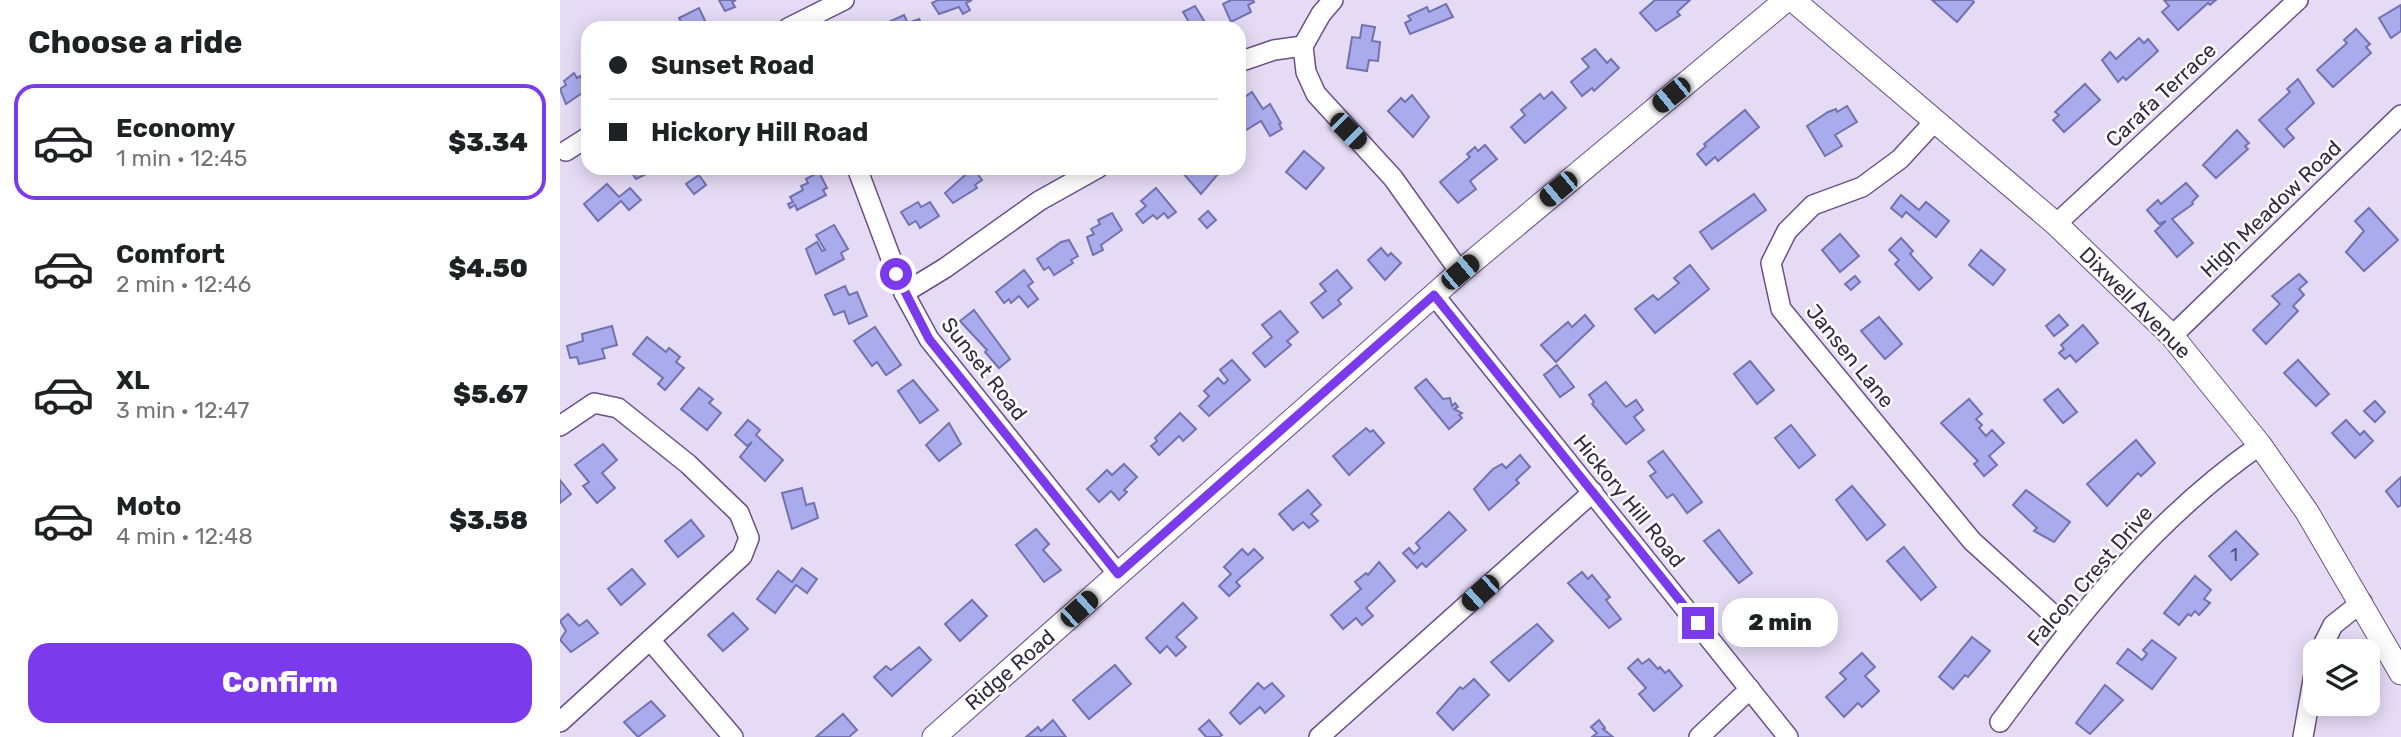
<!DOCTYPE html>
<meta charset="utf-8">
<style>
body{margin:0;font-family:Rubik,sans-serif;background:#f2f2f2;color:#202124;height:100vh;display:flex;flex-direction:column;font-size:26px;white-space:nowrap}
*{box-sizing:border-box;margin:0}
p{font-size:23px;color:#757577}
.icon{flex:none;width:38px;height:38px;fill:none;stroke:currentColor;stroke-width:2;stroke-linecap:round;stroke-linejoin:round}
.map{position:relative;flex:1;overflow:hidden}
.drawer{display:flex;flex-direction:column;background:#fff;width:560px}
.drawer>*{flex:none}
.top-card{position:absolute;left:21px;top:21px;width:665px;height:154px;border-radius:21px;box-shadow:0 4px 18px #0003;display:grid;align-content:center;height:154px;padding:0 28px;background:#fff}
.fabs{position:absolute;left:1743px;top:639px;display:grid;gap:14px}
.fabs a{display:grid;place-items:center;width:77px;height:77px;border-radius:14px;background:#fff;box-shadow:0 4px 18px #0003;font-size:35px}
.end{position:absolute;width:32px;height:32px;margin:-16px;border:9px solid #7c3aed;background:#fff;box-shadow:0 0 0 4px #fff}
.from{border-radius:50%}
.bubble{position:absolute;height:49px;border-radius:21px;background:#fff;box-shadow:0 4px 18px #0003;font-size:23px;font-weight:800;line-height:49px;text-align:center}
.car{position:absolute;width:21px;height:42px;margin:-21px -10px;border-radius:9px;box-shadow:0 0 5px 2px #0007;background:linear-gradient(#222 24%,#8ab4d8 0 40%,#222 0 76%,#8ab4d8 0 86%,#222 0)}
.top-card b{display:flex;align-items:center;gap:24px;height:66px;font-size:26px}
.top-card b+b{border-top:2px solid #e0e0e0}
.top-card i{width:18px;height:18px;background:#202124}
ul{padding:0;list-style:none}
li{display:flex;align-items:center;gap:21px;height:116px;margin:0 14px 10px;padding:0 14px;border:4px solid transparent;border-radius:21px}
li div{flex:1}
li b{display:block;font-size:26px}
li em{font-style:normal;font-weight:800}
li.current{border-color:#7c3aed}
li>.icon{width:63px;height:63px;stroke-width:1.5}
h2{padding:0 28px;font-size:32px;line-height:84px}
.action{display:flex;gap:14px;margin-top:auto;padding:14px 28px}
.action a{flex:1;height:80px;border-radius:21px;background:#7c3aed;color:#fff;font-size:28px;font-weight:800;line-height:80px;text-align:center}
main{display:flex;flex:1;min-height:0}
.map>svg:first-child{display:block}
</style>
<main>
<section class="drawer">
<h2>Choose a ride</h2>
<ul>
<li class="current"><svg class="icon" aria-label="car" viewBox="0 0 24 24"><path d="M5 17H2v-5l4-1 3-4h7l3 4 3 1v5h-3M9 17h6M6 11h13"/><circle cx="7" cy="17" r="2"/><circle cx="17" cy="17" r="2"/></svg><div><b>Economy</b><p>1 min · 12:45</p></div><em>$3.34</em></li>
<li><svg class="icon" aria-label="car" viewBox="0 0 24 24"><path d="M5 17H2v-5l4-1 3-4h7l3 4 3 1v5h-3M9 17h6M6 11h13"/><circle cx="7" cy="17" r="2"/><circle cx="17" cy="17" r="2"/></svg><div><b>Comfort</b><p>2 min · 12:46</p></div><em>$4.50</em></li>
<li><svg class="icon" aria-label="car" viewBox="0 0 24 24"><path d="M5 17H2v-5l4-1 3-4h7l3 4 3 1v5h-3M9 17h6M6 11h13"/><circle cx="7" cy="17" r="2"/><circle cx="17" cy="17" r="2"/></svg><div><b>XL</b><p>3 min · 12:47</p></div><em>$5.67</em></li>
<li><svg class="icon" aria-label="car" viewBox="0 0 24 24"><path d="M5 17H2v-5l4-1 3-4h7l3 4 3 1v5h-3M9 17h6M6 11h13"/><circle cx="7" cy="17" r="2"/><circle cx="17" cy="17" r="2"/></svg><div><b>Moto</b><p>4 min · 12:48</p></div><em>$3.58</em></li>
</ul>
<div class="action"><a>Confirm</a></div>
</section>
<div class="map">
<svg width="1841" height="737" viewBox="0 0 1841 737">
<rect width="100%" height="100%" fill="#e5dbf5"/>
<g fill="#aaabed" stroke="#7272af" stroke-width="2">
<path d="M 159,0 L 176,0 L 172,2 L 175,7 L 165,11 Z"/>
<path d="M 378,0 L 412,0 L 406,3 L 410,10 L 403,14 L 399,7 L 379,14 L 372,3 Z"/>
<path d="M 671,0 L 693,0 L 694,2 L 688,5 L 691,12 L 671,22 L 663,4 Z"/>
<path d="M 1095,0 L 1130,0 L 1117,12 L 1120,15 L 1096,31 L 1080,13 Z"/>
<path d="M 1372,0 L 1412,0 L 1414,2 L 1397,22 Z"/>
<path d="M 1604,0 L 1656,0 L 1650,5 L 1648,3 L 1618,30 L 1602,12 L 1609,6 Z"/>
<path d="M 886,4 L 893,17 L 850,34 L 845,23 L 851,20 L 848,16 L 867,7 L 869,12 Z"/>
<path d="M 1841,5 L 1841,31 L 1831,38 L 1819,18 Z"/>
<path d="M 635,6 L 646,24 L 640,28 L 623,28 L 630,24 L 623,12 Z"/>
<path d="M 139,8 L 147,25 L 124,28 L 119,18 Z"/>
<path d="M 344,15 L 348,23 L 359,19 L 364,28 L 326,28 L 324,24 Z"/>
<path d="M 802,25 L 815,27 L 812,41 L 820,42 L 818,61 L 809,60 L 807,71 L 787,68 L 792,37 L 800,38 Z"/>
<path d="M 1796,29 L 1810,44 L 1806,47 L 1811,53 L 1773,87 L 1757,70 L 1787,43 L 1784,40 Z"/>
<path d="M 1579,38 L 1584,43 L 1588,39 L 1598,51 L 1566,80 L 1563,77 L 1558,82 L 1542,60 L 1550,52 L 1556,59 Z"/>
<path d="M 1035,49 L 1047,63 L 1051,59 L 1059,68 L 1034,91 L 1032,88 L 1022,96 L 1011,82 L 1029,67 L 1022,59 Z"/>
<path d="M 14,73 L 17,78 L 20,76 L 28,89 L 6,104 L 0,89 L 6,85 L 4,81 Z"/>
<path d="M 1738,79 L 1754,103 L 1726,129 L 1734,138 L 1724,147 L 1699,120 L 1730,92 L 1727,89 Z"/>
<path d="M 1525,84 L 1540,100 L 1504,132 L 1493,120 L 1499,115 L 1495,112 Z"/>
<path d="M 692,92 L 703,109 L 710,104 L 721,123 L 719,124 L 722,129 L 710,136 L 701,121 L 683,132 L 679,126 L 679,116 L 685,112 L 679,101 Z"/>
<path d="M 992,92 L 1006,108 L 965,143 L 951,127 L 965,115 L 961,110 L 980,94 L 984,99 Z"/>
<path d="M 852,95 L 869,117 L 853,137 L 828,111 L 841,98 L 845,102 Z"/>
<path d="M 1287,106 L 1297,122 L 1275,135 L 1282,146 L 1265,156 L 1247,126 L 1268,112 L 1276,109 L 1277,112 Z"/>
<path d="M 1185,110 L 1199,127 L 1158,161 L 1155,157 L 1146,165 L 1137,154 L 1146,146 L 1144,144 Z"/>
<path d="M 1677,130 L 1689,143 L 1685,146 L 1688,149 L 1656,178 L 1643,165 Z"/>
<path d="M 925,145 L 937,159 L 910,181 L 916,189 L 898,203 L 880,182 L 910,157 L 907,154 L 915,147 L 918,151 Z"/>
<path d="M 744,151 L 764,168 L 746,189 L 726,172 Z"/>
<path d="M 73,168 L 99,168 L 76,179 L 70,170 Z"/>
<path d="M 413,168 L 422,180 L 415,185 L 417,188 L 393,203 L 385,193 Z"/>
<path d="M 626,168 L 652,168 L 658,174 L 641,194 L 622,172 Z"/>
<path d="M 259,172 L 267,188 L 263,190 L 266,195 L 237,210 L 235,205 L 230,208 L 228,204 L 233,202 L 230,197 L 243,190 L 241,186 L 248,183 L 246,179 Z"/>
<path d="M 139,175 L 146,185 L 134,194 L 126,184 Z"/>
<path d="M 1626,183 L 1638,196 L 1632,202 L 1633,204 L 1612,219 L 1633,243 L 1617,257 L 1595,231 L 1606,221 L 1599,224 L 1587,210 L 1598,200 L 1601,204 Z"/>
<path d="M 47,184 L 59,197 L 70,188 L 81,200 L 69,210 L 61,201 L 38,221 L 24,204 Z"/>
<path d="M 596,188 L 616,212 L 608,218 L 604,213 L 597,219 L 593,215 L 583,223 L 576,214 L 586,206 L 581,201 Z"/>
<path d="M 1194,194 L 1206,210 L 1152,249 L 1140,232 Z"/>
<path d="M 1341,195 L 1359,210 L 1366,202 L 1389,221 L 1376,237 L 1346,212 L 1342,217 L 1331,208 Z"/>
<path d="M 358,202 L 361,207 L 370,202 L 379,216 L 360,228 L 356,221 L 349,225 L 341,212 Z"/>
<path d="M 1809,208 L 1838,240 L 1804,271 L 1786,252 L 1804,231 L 1795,221 Z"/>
<path d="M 648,211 L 656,220 L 647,228 L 639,219 Z"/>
<path d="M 552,213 L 562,230 L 541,245 L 543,250 L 533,255 L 527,237 L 534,234 L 531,229 L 540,224 L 538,220 Z"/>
<path d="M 274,225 L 288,249 L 281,253 L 284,259 L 256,274 L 246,249 L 257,242 L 262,251 L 265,250 L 256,235 Z"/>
<path d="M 1280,234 L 1299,256 L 1280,272 L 1262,250 Z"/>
<path d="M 1341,238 L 1353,251 L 1350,254 L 1372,278 L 1359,290 L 1335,264 L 1339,260 L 1329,250 Z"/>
<path d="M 509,240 L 518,256 L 511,260 L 513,263 L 494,275 L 489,267 L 484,270 L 477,259 L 501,242 Z"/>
<path d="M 821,248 L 828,256 L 831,253 L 841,263 L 825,280 L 808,260 Z"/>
<path d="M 1421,250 L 1445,270 L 1433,285 L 1409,265 Z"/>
<path d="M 1130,265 L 1149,289 L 1095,333 L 1075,309 L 1093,295 L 1098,300 L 1119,283 L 1114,278 Z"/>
<path d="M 464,270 L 473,282 L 468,286 L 478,299 L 468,307 L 459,296 L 451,303 L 449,299 L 444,303 L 436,292 Z"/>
<path d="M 777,270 L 792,288 L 778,300 L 781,304 L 763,318 L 751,303 L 766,291 L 760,284 Z"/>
<path d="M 1739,274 L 1747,282 L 1739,289 L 1744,295 L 1733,306 L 1738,311 L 1706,344 L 1693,330 L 1720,304 L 1712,296 Z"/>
<path d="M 1295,276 L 1300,282 L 1291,290 L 1285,284 Z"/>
<path d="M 285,286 L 289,295 L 297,292 L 307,316 L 289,324 L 284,311 L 274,315 L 265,295 Z"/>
<path d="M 414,310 L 450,359 L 439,368 L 425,352 L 427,350 L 400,321 Z"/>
<path d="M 720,311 L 738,332 L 727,341 L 731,345 L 705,367 L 693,353 L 712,337 L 702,325 Z"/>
<path d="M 1025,315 L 1034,326 L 996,362 L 981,345 L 1008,322 L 1012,327 Z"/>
<path d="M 1499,315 L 1508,325 L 1494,336 L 1486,326 Z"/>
<path d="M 1319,317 L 1342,344 L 1325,359 L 1301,331 Z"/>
<path d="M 1523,325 L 1538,343 L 1516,362 L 1510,355 L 1505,359 L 1499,353 L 1504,349 L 1501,345 Z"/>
<path d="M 52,326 L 57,345 L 42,349 L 45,358 L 19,364 L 17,357 L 10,358 L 7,346 L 23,341 L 22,334 Z"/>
<path d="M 315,327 L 341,365 L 326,375 L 317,362 L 312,366 L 294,341 Z"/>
<path d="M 87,337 L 106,352 L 109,348 L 120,357 L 116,362 L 124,368 L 105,390 L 98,384 L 103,378 L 73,354 Z"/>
<path d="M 672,360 L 690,380 L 649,416 L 639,406 L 649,396 L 644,391 L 658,378 L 664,384 L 668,380 L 660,370 Z"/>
<path d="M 1738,360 L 1769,394 L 1756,406 L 1724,373 Z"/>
<path d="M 1190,361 L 1214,390 L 1197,404 L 1174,374 Z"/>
<path d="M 997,365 L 1014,387 L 1000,397 L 984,375 Z"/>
<path d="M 866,379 L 883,399 L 890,398 L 892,406 L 895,403 L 898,407 L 894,409 L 902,413 L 899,415 L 902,418 L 889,429 L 855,388 Z"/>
<path d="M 353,380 L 378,410 L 360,423 L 338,391 Z"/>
<path d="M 1046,382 L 1066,407 L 1076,400 L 1083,410 L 1074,417 L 1084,430 L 1066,444 L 1032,404 L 1034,402 L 1029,395 Z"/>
<path d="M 139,388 L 153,399 L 149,403 L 161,413 L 147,430 L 121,409 Z"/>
<path d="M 1498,389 L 1517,412 L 1503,423 L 1484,400 Z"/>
<path d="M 1409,399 L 1422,414 L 1416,419 L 1422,425 L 1419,428 L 1426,436 L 1432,430 L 1444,443 L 1429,456 L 1437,465 L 1424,476 L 1414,464 L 1418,461 L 1381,423 Z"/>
<path d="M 1815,401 L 1825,412 L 1815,422 L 1804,411 Z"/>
<path d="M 620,413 L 636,429 L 623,441 L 619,436 L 599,455 L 591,446 L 597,441 L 595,438 Z"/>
<path d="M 188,420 L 200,430 L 196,435 L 223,460 L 205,481 L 180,457 L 192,442 L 187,446 L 175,435 Z"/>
<path d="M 1786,420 L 1800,435 L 1804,431 L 1813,441 L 1795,458 L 1772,433 Z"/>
<path d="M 389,423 L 401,444 L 379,461 L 366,445 Z"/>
<path d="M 1231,425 L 1255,455 L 1239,468 L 1215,438 Z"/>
<path d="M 806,428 L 810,432 L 813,430 L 824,443 L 789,475 L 773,456 Z"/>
<path d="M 1576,440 L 1595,463 L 1581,476 L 1578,473 L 1547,506 L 1527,484 Z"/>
<path d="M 43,444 L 57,460 L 42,473 L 55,488 L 37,503 L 23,486 L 29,482 L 15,465 Z"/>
<path d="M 1103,451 L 1142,502 L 1127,513 L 1113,494 L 1107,498 L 1090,476 L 1096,472 L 1088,462 Z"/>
<path d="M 960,455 L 970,467 L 956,480 L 959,483 L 929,510 L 914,489 L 933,469 L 942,464 L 946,468 Z"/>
<path d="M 564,464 L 577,477 L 564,490 L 567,492 L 559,500 L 551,491 L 539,502 L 527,489 L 547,470 L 552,475 Z"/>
<path d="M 1841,477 L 1841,505 L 1838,507 L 1826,491 Z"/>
<path d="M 0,480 L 11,494 L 0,503 Z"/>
<path d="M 1292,486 L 1325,525 L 1307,540 L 1276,500 Z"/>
<path d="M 242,488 L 246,505 L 254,503 L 258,518 L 232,529 L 222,493 Z"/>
<path d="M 748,490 L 761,505 L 751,514 L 758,521 L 749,528 L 743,522 L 733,530 L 719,514 Z"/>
<path d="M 1466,490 L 1510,522 L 1494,542 L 1474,531 L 1477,528 L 1453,505 Z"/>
<path d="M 889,512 L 906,530 L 866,567 L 862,563 L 857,568 L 843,553 L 849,548 L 854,554 L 860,548 L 856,543 Z"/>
<path d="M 131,520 L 144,536 L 118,557 L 105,541 Z"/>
<path d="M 476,529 L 489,544 L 483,550 L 501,570 L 484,582 L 456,545 Z"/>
<path d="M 1159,530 L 1192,573 L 1179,583 L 1144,541 Z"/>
<path d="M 1676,531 L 1698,554 L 1671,580 L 1649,556 Z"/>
<path d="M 1344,547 L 1376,587 L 1361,600 L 1327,561 Z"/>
<path d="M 682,549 L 688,555 L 694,549 L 703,558 L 676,582 L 680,586 L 669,596 L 659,586 L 671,574 L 664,567 Z"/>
<path d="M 819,562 L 835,581 L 806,608 L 813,616 L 802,625 L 796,618 L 783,629 L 771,615 L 801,589 L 795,582 L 806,573 L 808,575 Z"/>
<path d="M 242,568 L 257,579 L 247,593 L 236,585 L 215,613 L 197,599 L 218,571 L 232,582 Z"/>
<path d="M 72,569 L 85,584 L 61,605 L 48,589 Z"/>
<path d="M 1022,572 L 1028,579 L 1032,575 L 1050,597 L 1046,600 L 1061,619 L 1049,628 L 1008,583 Z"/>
<path d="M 1635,576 L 1651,590 L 1644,599 L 1650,603 L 1639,615 L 1635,611 L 1631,616 L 1628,614 L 1619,625 L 1604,613 Z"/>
<path d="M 412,600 L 427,616 L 400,641 L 385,624 Z"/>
<path d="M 623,603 L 637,618 L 616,637 L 626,647 L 616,656 L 607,646 L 600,653 L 586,638 Z"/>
<path d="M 173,613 L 188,629 L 163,651 L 148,635 Z"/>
<path d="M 8,614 L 19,626 L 27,620 L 38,633 L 11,652 L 0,640 L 6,631 L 0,621 Z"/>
<path d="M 977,624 L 993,641 L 949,681 L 931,662 Z"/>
<path d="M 1412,637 L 1430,651 L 1408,677 L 1405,675 L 1393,689 L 1379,677 Z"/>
<path d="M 1592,640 L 1616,658 L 1592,689 L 1557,663 L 1568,649 L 1582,660 L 1587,654 L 1583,650 Z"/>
<path d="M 359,647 L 371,660 L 332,696 L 314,677 L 326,666 L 331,670 Z"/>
<path d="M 1302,653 L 1315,667 L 1305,676 L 1319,691 L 1302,707 L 1298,703 L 1284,717 L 1266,697 L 1286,679 L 1280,673 Z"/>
<path d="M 1078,659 L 1082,664 L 1089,659 L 1098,669 L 1100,667 L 1105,673 L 1109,670 L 1122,686 L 1094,711 L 1079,694 L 1086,688 L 1068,668 Z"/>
<path d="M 555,665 L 571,684 L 529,719 L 513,700 Z"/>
<path d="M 914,679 L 929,695 L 893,730 L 877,713 L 900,687 L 903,689 Z"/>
<path d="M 698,683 L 704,689 L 712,683 L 724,696 L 705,713 L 700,707 L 680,724 L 670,713 Z"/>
<path d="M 1545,685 L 1563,700 L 1530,734 L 1516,723 Z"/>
<path d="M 91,701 L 105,716 L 78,737 L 64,722 Z"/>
<path d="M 283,714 L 297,730 L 289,737 L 256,737 Z"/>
<path d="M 493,720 L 506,737 L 466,737 L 478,727 L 481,731 Z"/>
<path d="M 649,720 L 662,735 L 659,737 L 646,737 L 639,729 Z"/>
<path d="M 1039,720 L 1045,728 L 1043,729 L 1053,737 L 1032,737 L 1037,733 L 1031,727 Z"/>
</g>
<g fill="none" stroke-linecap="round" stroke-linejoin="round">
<defs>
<g id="minor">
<path d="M 773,0 L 761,14 L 743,46 L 746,72 L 756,94 L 833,178 L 900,272"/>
<path d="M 228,28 L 284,0"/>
<path d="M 679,62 L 714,50 L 743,46"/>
<path d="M 1375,121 L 1340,159 L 1302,187 L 1253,205 L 1227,231 L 1211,263 L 1221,309 L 1412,541 L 1509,629"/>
<path d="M 6,151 L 28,137"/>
<path d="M 297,168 L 344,293 L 369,339 L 558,574"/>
<path d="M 1496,224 L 1738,0"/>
<path d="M 344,293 L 385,268 L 479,201 L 538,168"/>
<path d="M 874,295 L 1228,737"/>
<path d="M 1612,336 L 1841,115"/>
<path d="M 0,426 L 34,403 L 58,408 L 128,464 L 179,513 L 189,538 L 182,556 L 0,722"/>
<path d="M 90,640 L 173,737"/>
<path d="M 1760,651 L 1773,625 L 1802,602"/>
<path d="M 1440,722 C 1518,617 1590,522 1700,445"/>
<path d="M 759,737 L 1033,492"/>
<path d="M 1139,737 L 1190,689"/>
<path d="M 1743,737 L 1755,669"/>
</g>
<g id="major">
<path d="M 1233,0 L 1496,224 L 1612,336 L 1700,445 L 1747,512 L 1841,673"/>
<path d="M 374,737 L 900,272 L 1226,0"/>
</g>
</defs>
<use href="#minor" stroke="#6a508a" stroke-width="22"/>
<use href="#major" stroke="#6a508a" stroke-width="25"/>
<use href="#minor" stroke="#fff" stroke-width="19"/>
<use href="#major" stroke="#fff" stroke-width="23"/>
</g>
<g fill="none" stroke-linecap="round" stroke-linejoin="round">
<path stroke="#7c3aed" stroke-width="9" d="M 336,274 L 369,339 L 558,574 L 874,295 L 1138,623"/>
</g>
<g text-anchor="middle" stroke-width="5" stroke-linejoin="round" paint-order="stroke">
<g font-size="18" fill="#524a6e">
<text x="1674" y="561">1</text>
</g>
<g font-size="21" fill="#352a44" stroke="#fff">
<text transform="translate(1601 95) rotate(-43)" y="7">Carafa Terrace</text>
<text transform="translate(1711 209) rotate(-44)" y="7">High Meadow Road</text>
<text transform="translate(1575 303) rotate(45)" y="7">Dixwell Avenue</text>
<text transform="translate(1290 356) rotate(51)" y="7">Jansen Lane</text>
<text transform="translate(424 369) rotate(52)" y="7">Sunset Road</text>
<text transform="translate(1069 501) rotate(51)" y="7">Hickory Hill Road</text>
<text transform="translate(1530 576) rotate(-49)" y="7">Falcon Crest Drive</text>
<text transform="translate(450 670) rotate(-41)" y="7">Ridge Road</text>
</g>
</g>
</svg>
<div class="fabs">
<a><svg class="icon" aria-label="layers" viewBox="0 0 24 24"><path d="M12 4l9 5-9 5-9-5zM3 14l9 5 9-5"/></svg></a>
</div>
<i class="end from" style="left:336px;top:274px"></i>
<i class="end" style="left:1138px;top:623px"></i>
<div class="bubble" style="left:1162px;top:598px;width:116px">2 min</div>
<i class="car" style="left:1111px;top:95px;rotate:231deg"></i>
<i class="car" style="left:788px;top:131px;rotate:135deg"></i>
<i class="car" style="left:998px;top:189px;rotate:230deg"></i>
<i class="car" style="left:900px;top:272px;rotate:50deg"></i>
<i class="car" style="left:920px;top:593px;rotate:228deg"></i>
<i class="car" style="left:519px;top:609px;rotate:48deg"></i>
<div class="top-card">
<b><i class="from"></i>Sunset Road</b>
<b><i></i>Hickory Hill Road</b>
</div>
</div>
</main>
